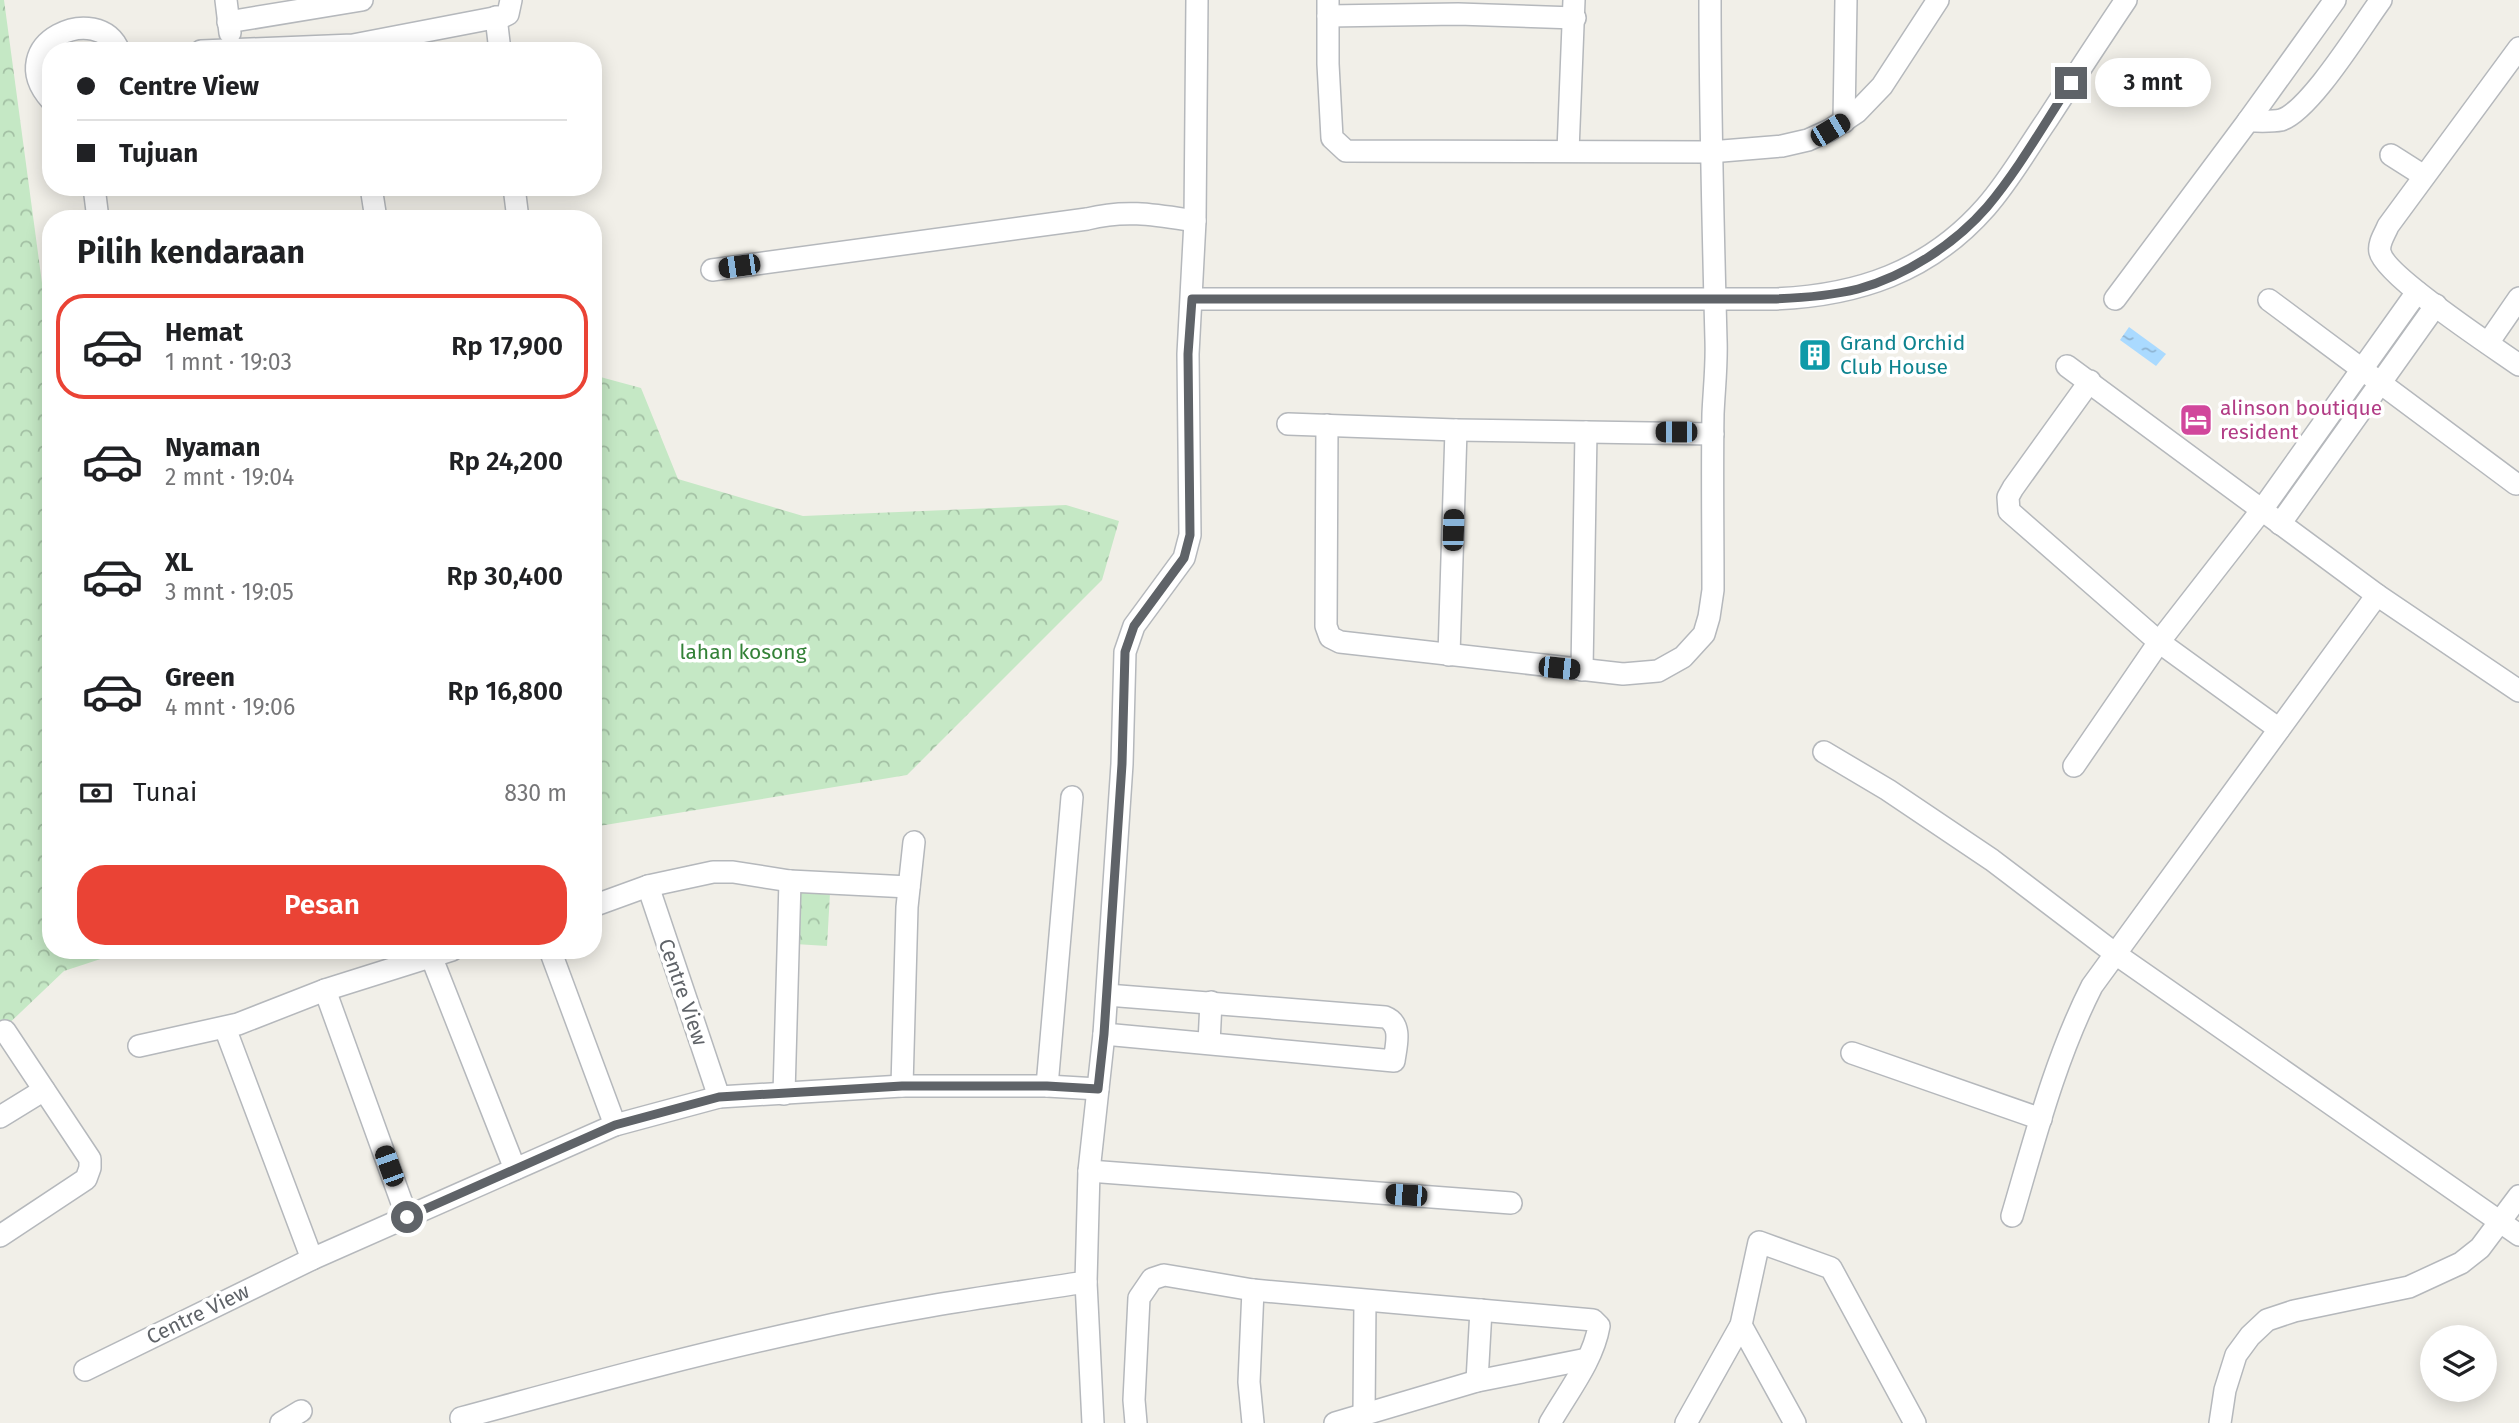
<!DOCTYPE html>
<html lang="id">
<meta charset="utf-8">
<style>
body{margin:0;font-family:"Fira Sans",sans-serif;background:#f2f2f2;color:#202124;height:100vh;display:flex;flex-direction:column;font-size:26px;white-space:nowrap}
*{box-sizing:border-box;margin:0}
p{font-size:23px;color:#757577}
.icon{flex:none;width:38px;height:38px;fill:none;stroke:currentColor;stroke-width:2;stroke-linecap:round;stroke-linejoin:round}
.map{position:relative;flex:1;overflow:hidden}
.details{position:absolute;left:42px;top:210px;width:560px;height:749px;display:flex;flex-direction:column;background:#fff;border-radius:28px;box-shadow:0 4px 18px #0003}
.details>*{flex:none}
.hud{position:absolute;left:42px;top:42px;width:560px;height:154px;border-radius:28px;box-shadow:0 4px 18px #0003;display:grid;align-content:center;height:154px;padding:0 35px;background:#fff}
.controls{position:absolute;left:2420px;top:1325px;display:grid;gap:14px}
.controls a{display:grid;place-items:center;width:77px;height:77px;border-radius:50%;background:#fff;box-shadow:0 4px 18px #0003;font-size:35px}
.end{position:absolute;width:32px;height:32px;margin:-16px;border:9px solid #5f6368;background:#fff;box-shadow:0 0 0 4px #fff}
.from{border-radius:50%}
.bubble{position:absolute;height:49px;border-radius:24px;background:#fff;box-shadow:0 4px 18px #0003;font-size:23px;font-weight:600;line-height:49px;text-align:center}
.car{position:absolute;width:21px;height:42px;margin:-21px -10px;border-radius:9px;box-shadow:0 0 5px 2px #0007;background:linear-gradient(#222 24%,#8ab4d8 0 40%,#222 0 76%,#8ab4d8 0 86%,#222 0)}
.hud b{display:flex;align-items:center;gap:24px;height:66px;font-size:26px}
.hud b+b{border-top:2px solid #e0e0e0}
.hud i{width:18px;height:18px;background:#202124}
ul{padding:0;list-style:none}
li{display:flex;align-items:center;gap:21px;height:105px;margin:0 14px 10px;padding:0 21px;border:4px solid transparent;border-radius:28px}
li div{flex:1}
li b{display:block;font-size:26px}
li em{font-style:normal;font-weight:600}
li.on{border-color:#ea4335}
li>.icon{width:63px;height:63px;stroke-width:1.5}
h2{padding:0 35px;font-size:32px;line-height:84px}
.pay{display:flex;align-items:center;gap:18px;height:77px;padding:0 35px;font-size:26px}
.pay p{margin-inline-start:auto}
.cta{display:flex;gap:14px;margin-top:auto;padding:14px 35px}
.cta a{flex:1;height:80px;border-radius:28px;background:#ea4335;color:#fff;font-size:28px;font-weight:600;line-height:80px;text-align:center}
.map>svg:first-child{display:block}
</style>
<div class="map">
<svg width="2519" height="1423" viewBox="0 0 2519 1423">
<defs>
<pattern id="park-crowns" width="20" height="18" patternUnits="userSpaceOnUse" patternTransform="scale(1.75)"><rect width="20" height="18" fill="#c5e8c5"/><path d="M2 6a3 3 0 1 1 6 0M12 15a3 3 0 1 1 6 0" fill="none" stroke="#a3c0a4"/></pattern>
<pattern id="water-ripples" width="26" height="14" patternUnits="userSpaceOnUse" patternTransform="scale(1.75)"><rect width="26" height="14" fill="#aadaff"/><path d="M2 4q2-2 4 0t4 0M15 11q2-2 4 0t4 0" fill="none" stroke="#8eb4d2"/></pattern>
</defs>
<rect width="100%" height="100%" fill="#f1efe8"/>
<g fill="url(#park-crowns)">
<path d="M 0,0 L 4,0 L 51,350 L 51,950 L 128,950 L 64,971 L 0,1032 Z"/>
<path d="M 593,375 L 641,388 L 678,479 L 803,516 L 1066,505 L 1119,521 L 1102,580 L 907,775 L 593,827 Z"/>
<path d="M 798,891 L 830,893 L 827,946 L 795,944 Z"/>
</g>
<path fill="url(#water-ripples)" d="M 2129,327 L 2166,354 L 2156,366 L 2120,340 Z"/>
<g fill="none" stroke-linecap="round" stroke-linejoin="round">
<defs>
<g id="minor">
<path d="M 226,0 L 230,33"/>
<path d="M 1328,0 L 1328,64 L 1332,138 L 1346,151 L 1710,152 L 1782,146 L 1808,140 L 1830,130 L 1857,112 L 1882,86 L 1938,0"/>
<path d="M 1328,16 L 1458,14 L 1575,18"/>
<path d="M 496,17 L 500,51"/>
<path d="M 228,22 L 362,0"/>
<path d="M 2519,48 L 2388,226 C 2385,234 2378,243 2380,252 C 2385,276 2495,348 2519,365"/>
<path d="M 201,51 L 353,45 L 504,16 L 508,14 L 511,0"/>
<path d="M 51,100 C 0,43 99,0 119,51"/>
<path d="M 2248,121 L 2335,0"/>
<path d="M 1844,122 L 1846,0"/>
<path d="M 1568,151 L 1574,0"/>
<path d="M 2391,155 L 2424,176"/>
<path d="M 94,187 L 98,219"/>
<path d="M 371,187 L 376,219"/>
<path d="M 514,187 L 518,219"/>
<path d="M 712,270 L 1087,219 C 1126,209 1156,215 1195,221"/>
<path d="M 1192,299 L 1773,299 C 1857,296 1929,272 1986,207 C 2009,181 2027,149 2047,120 C 2073,80 2099,40 2126,0"/>
<path d="M 2115,299 L 2248,121 C 2258,121 2271,122 2281,120 C 2310,111 2361,27 2381,0"/>
<path d="M 2269,300 L 2516,484"/>
<path d="M 2488,343 L 2519,298"/>
<path d="M 2067,366 L 2377,595 L 2519,691"/>
<path d="M 2090,381 L 2013,488 L 2008,497 L 2009,511 L 2159,642 L 2279,729"/>
<path d="M 1288,424 L 1456,430 L 1713,434"/>
<path d="M 1327,425 L 1326,626 L 1330,637 L 1340,642 L 1623,674 L 1658,671 L 1683,657 L 1704,634 L 1709,617 L 1713,590 C 1713,531 1712,473 1713,414 C 1714,390 1717,365 1716,340 C 1713,227 1710,113 1710,0"/>
<path d="M 2280,524 L 2436,305"/>
<path d="M 1449,655 L 1456,430"/>
<path d="M 1582,670 L 1586,432"/>
<path d="M 1824,752 L 1888,790 L 1992,860 L 2117,955 L 2519,1235"/>
<path d="M 2074,766 L 2159,642 L 2261,511 L 2417,292"/>
<path d="M 648,886 L 719,1097"/>
<path d="M 593,906 L 648,886 L 713,872 L 733,872 L 790,881 L 909,887"/>
<path d="M 550,950 L 615,1125"/>
<path d="M 431,956 L 515,1169"/>
<path d="M 325,990 L 407,1217"/>
<path d="M 225,1028 L 312,1259"/>
<path d="M 1104,1034 L 1394,1061 C 1396,1046 1403,1024 1385,1017 L 1107,995"/>
<path d="M 1209,1043 L 1211,1002"/>
<path d="M 139,1046 L 238,1024 L 325,990 L 452,950"/>
<path d="M 1852,1053 L 2041,1119"/>
<path d="M 902,1086 L 907,907 L 914,842"/>
<path d="M 1047,1086 L 1072,797"/>
<path d="M 784,1094 L 790,881"/>
<path d="M 0,1117 L 44,1090"/>
<path d="M 1089,1171 L 1511,1203"/>
<path d="M 2012,1216 C 2035,1138 2055,1059 2092,986 L 2377,595"/>
<path d="M 0,1236 L 86,1179 L 90,1168 L 90,1159 L 5,1031"/>
<path d="M 1253,1290 L 1249,1382 L 1253,1423"/>
<path d="M 1741,1325 L 1795,1423"/>
<path d="M 85,1370 L 312,1259 L 615,1125 L 719,1097 L 902,1086 L 1047,1086 L 1098,1089"/>
<path d="M 1477,1381 L 1481,1310"/>
<path d="M 1364,1414 L 1365,1301"/>
<path d="M 461,1418 C 576,1387 691,1355 808,1330 C 899,1309 993,1296 1086,1282"/>
<path d="M 281,1423 L 301,1411"/>
<path d="M 1093,1423 L 1086,1282 L 1089,1171 L 1104,1034 L 1122,764 L 1125,652 L 1134,626 L 1184,558 L 1190,535 L 1188,354 L 1195,221 L 1197,0"/>
<path d="M 1136,1423 L 1134,1400 L 1139,1298 L 1152,1279 L 1164,1275 L 1253,1290 L 1593,1320 L 1599,1326 C 1593,1361 1567,1393 1550,1423"/>
<path d="M 1335,1423 L 1477,1381 L 1587,1359"/>
<path d="M 1686,1423 L 1741,1325 L 1759,1242 L 1831,1268 L 1915,1423"/>
<path d="M 2220,1423 L 2225,1390 L 2236,1355 L 2250,1336 L 2267,1320 L 2294,1311 L 2409,1287 L 2461,1263 L 2480,1248 L 2519,1196"/>
</g>
</defs>
<use href="#minor" stroke="#b5b8bc" stroke-width="24"/>
<use href="#minor" stroke="#fff" stroke-width="21"/>
</g>
<g fill="none" stroke-linecap="round" stroke-linejoin="round">
<path stroke="#5f6368" stroke-width="9" d="M 407,1217 L 615,1125 L 719,1097 L 902,1086 L 1047,1086 L 1098,1089 L 1104,1034 L 1122,764 L 1125,652 L 1134,626 L 1184,558 L 1190,535 L 1188,354 L 1192,299 L 1773,299 C 1802,298 1830,296 1858,289 C 1906,276 1955,244 1987,207 C 2019,169 2044,124 2071,83"/>
</g>
<defs>
<symbol id="building-square" viewBox="-11 -11 22 22"><rect x="-9" y="-9" width="18" height="18" rx="4" fill="#0f9aa8" stroke="#fff"/><path d="M-4-6H4V6H1V3H-1V6H-4ZM-2.5-4.3h1.7v1.8h-1.7ZM.8-4.3h1.7v1.8H.8ZM-2.5-1h1.7V.8h-1.7ZM.8-1h1.7V.8H.8Z" fill="#fff"/></symbol>
<symbol id="hotel-square" viewBox="-11 -11 22 22"><rect x="-9" y="-9" width="18" height="18" rx="4" fill="#d1479c" stroke="#fff"/><path d="M-6-4.5h1.5V1H6V5H4.5V3h-9V5H-6ZM-4 0a1.8 1.8 0 1 1 3.6 0ZM.5 0V-2.5h3Q6-2.5 6 0Z" fill="#fff"/></symbol>
</defs>
<g fill-rule="evenodd">
<use href="#building-square" x="1796" y="336" width="38" height="38"/>
<use href="#hotel-square" x="2177" y="401" width="38" height="38"/>
</g>
<g text-anchor="middle" stroke-width="7" stroke-linejoin="round" paint-order="stroke">
<g font-size="21" fill="#0d838f" stroke="#fff" text-anchor="start">
<text x="1840" y="350">Grand Orchid<tspan x="1840" dy="24">Club House</tspan></text>
</g>
<g font-size="21" fill="#b23c85" stroke="#fff" text-anchor="start">
<text x="2220" y="415">alinson boutique<tspan x="2220" dy="24">resident</tspan></text>
</g>
<g font-size="21" fill="#348238" stroke="#fff">
<text x="743" y="659">lahan kosong</text>
</g>
<g font-size="21" fill="#5f6368" stroke="#fff">
<text transform="translate(683 992) rotate(71)" y="7">Centre View</text>
<text transform="translate(198 1314) rotate(-26)" y="7">Centre View</text>
</g>
</g>
</svg>
<div class="controls">
<a><svg class="icon" aria-label="layers" viewBox="0 0 24 24"><path d="M12 4l9 5-9 5-9-5zM3 14l9 5 9-5"/></svg></a>
</div>
<i class="end from" style="left:407px;top:1217px"></i>
<i class="end" style="left:2071px;top:83px"></i>
<div class="bubble" style="left:2095px;top:58px;width:116px">3 mnt</div>
<i class="car" style="left:1830px;top:130px;rotate:59deg"></i>
<i class="car" style="left:739px;top:266px;rotate:262deg"></i>
<i class="car" style="left:1676px;top:432px;rotate:270deg"></i>
<i class="car" style="left:1453px;top:530px;rotate:2deg"></i>
<i class="car" style="left:1559px;top:668px;rotate:96deg"></i>
<i class="car" style="left:389px;top:1166px;rotate:340deg"></i>
<i class="car" style="left:1406px;top:1195px;rotate:274deg"></i>
<div class="hud">
<b><i class="from"></i>Centre View</b>
<b><i></i>Tujuan</b>
</div>
<section class="details">
<h2>Pilih kendaraan</h2>
<ul>
<li class="on"><svg class="icon" aria-label="car" viewBox="0 0 24 24"><path d="M5 17H2v-5l4-1 3-4h7l3 4 3 1v5h-3M9 17h6M6 11h13"/><circle cx="7" cy="17" r="2"/><circle cx="17" cy="17" r="2"/></svg><div><b>Hemat</b><p>1 mnt · 19:03</p></div><em>Rp 17,900</em></li>
<li><svg class="icon" aria-label="car" viewBox="0 0 24 24"><path d="M5 17H2v-5l4-1 3-4h7l3 4 3 1v5h-3M9 17h6M6 11h13"/><circle cx="7" cy="17" r="2"/><circle cx="17" cy="17" r="2"/></svg><div><b>Nyaman</b><p>2 mnt · 19:04</p></div><em>Rp 24,200</em></li>
<li><svg class="icon" aria-label="car" viewBox="0 0 24 24"><path d="M5 17H2v-5l4-1 3-4h7l3 4 3 1v5h-3M9 17h6M6 11h13"/><circle cx="7" cy="17" r="2"/><circle cx="17" cy="17" r="2"/></svg><div><b>XL</b><p>3 mnt · 19:05</p></div><em>Rp 30,400</em></li>
<li><svg class="icon" aria-label="car" viewBox="0 0 24 24"><path d="M5 17H2v-5l4-1 3-4h7l3 4 3 1v5h-3M9 17h6M6 11h13"/><circle cx="7" cy="17" r="2"/><circle cx="17" cy="17" r="2"/></svg><div><b>Green</b><p>4 mnt · 19:06</p></div><em>Rp 16,800</em></li>
</ul>
<div class="pay"><svg class="icon" aria-label="cash" viewBox="0 0 24 24"><path d="M3 7h18v10H3z"/><circle cx="12" cy="12" r="2"/></svg>Tunai<p>830 m</p></div>
<div class="cta"><a>Pesan</a></div>
</section>
</div>
